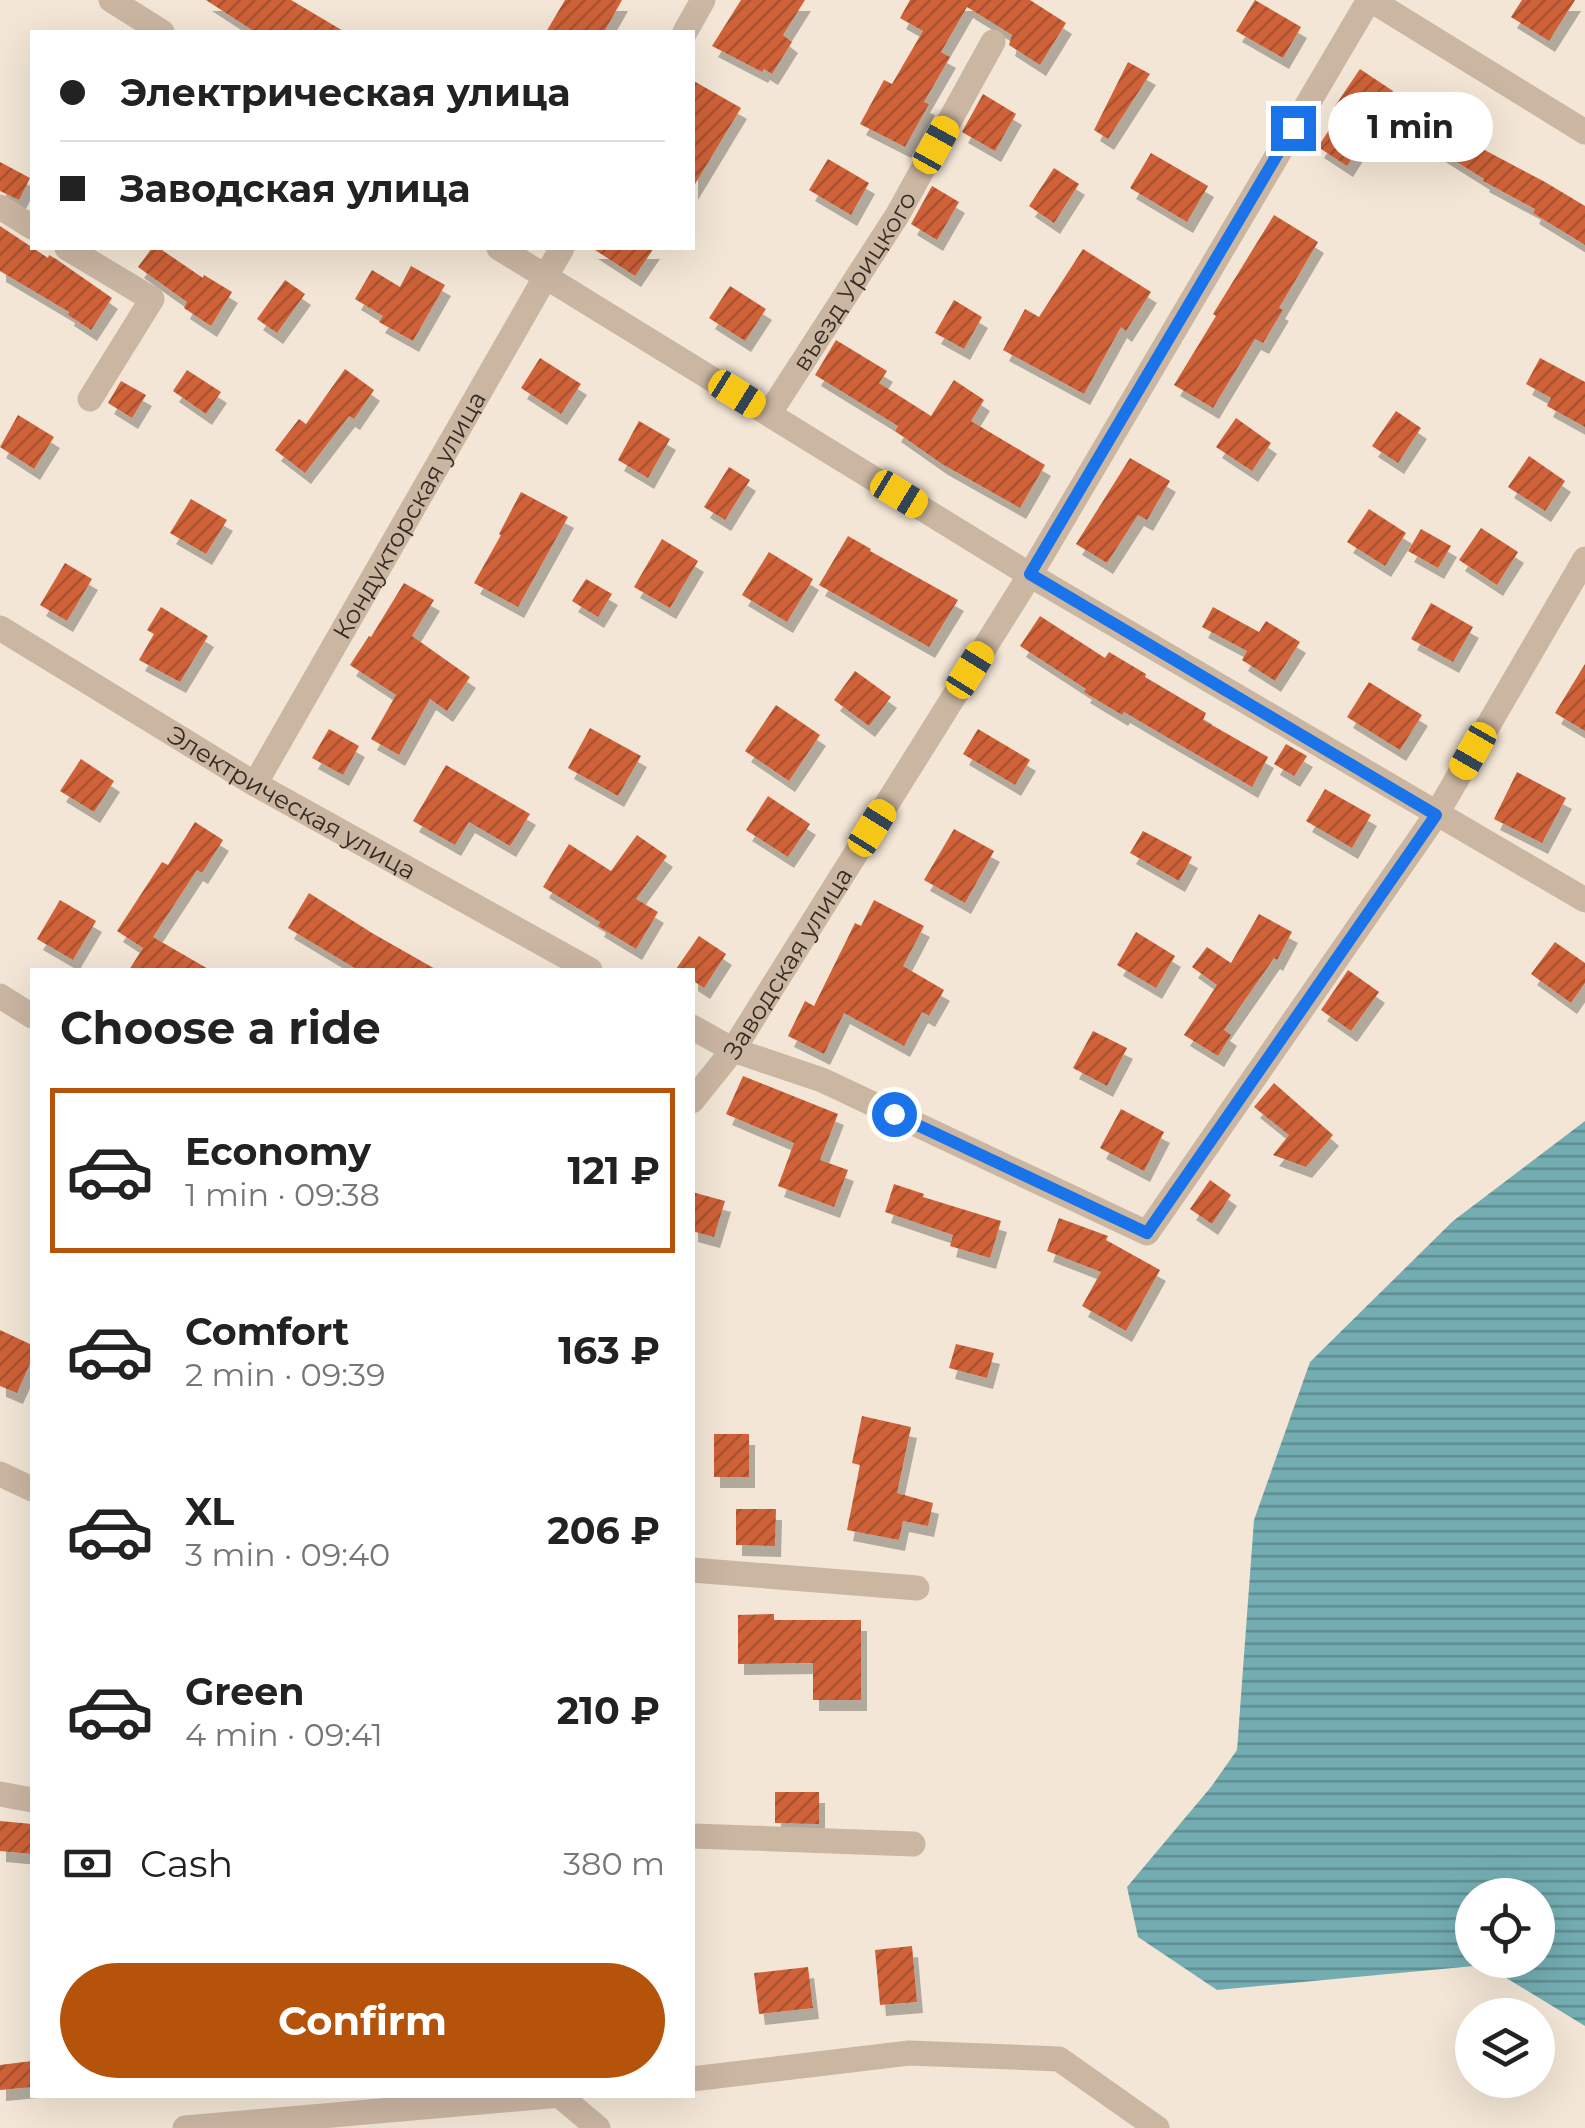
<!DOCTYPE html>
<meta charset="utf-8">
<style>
body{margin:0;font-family:Montserrat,sans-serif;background:#f6f6f6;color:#222;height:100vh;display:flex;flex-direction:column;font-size:38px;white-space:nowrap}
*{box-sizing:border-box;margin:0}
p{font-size:32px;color:#767676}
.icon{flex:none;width:55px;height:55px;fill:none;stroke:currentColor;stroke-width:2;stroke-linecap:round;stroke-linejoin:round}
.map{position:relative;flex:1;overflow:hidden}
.details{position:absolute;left:30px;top:968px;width:665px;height:1130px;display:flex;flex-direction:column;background:#fff;border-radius:0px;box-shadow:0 10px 40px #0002}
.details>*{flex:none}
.top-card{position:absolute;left:30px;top:30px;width:665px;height:220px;border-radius:0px;box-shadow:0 10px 40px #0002;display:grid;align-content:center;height:220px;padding:0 30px;background:#fff}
.tools{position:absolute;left:1455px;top:1878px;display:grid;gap:20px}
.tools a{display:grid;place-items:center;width:100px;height:100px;border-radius:50%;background:#fff;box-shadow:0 10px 40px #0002;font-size:50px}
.end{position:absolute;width:45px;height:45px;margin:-22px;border:12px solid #1a73e8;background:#fff;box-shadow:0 0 0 5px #fff}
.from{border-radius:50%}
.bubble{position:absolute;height:70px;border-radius:35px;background:#fff;box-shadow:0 10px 40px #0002;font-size:32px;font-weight:700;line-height:70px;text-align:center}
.car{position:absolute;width:30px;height:60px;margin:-30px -15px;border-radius:12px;box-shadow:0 0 8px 2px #0007;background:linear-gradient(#f5c518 24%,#345 0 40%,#f5c518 0 76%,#345 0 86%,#f5c518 0)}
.top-card b{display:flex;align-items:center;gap:35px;height:95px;font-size:38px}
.top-card b+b{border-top:2px solid #e0e0e0}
.top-card i{width:25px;height:25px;background:#222}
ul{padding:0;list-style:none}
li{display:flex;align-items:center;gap:30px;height:165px;margin:0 20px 15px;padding:0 10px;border:5px solid transparent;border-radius:0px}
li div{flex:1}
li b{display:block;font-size:38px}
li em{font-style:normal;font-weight:700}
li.active{border-color:#b45309}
li>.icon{width:90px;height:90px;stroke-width:1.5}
h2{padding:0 30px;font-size:45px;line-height:120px}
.pay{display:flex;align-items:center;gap:25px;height:110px;padding:0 30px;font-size:38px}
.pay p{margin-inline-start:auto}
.primary-button{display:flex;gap:20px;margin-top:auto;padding:20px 30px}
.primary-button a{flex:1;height:115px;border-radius:60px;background:#b45309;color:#fff;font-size:40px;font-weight:700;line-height:115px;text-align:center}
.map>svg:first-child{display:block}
</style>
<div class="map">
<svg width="1585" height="2128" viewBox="0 0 1585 2128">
<defs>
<pattern id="water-rules" width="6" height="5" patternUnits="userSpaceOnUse" patternTransform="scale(2.5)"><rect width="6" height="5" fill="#73adb2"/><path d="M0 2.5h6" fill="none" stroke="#5f8d91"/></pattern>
<pattern id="building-hatch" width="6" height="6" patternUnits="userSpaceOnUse" patternTransform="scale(2.5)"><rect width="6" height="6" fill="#cf6238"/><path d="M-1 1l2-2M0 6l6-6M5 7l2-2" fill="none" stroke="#a9512f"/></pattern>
<filter id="shadow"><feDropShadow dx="6" dy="11" stdDeviation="0" flood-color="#0004"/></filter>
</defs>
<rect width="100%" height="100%" fill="#f3e6d6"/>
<path fill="url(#water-rules)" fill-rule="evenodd" d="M 1585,1121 L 1585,2026 L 1485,1965 L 1217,1990 L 1138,1937 L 1127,1887 L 1211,1787 L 1237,1750 L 1254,1520 L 1310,1362 L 1453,1221 ZM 1472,1895 L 1538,1895 L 1538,1960 L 1472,1960 Z"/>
<g fill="url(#building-hatch)" filter="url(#shadow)">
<path d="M 206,0 L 291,0 L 345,32 L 255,32 Z"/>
<path d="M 565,0 L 622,0 L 604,32 L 546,32 Z"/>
<path d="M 741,0 L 805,0 L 783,35 L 792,42 L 772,74 L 764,69 L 762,72 L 712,46 Z"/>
<path d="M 910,0 L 1030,0 L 1066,23 L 1040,65 L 1009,45 L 1012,35 L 967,7 L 941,52 L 950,57 L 924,102 L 929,104 L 905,147 L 860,124 L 884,80 L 892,84 L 923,31 L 900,18 Z"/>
<path d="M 1255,0 L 1301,27 L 1283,58 L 1236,31 Z"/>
<path d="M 1522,0 L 1575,0 L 1549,41 L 1511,17 Z"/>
<path d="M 1128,62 L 1150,74 L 1108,139 L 1094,130 Z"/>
<path d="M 1360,69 L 1393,91 L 1359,143 L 1361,144 L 1347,166 L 1318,147 L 1342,110 L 1335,106 Z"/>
<path d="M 692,80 L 741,108 L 692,189 Z"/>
<path d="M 983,94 L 1016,114 L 995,151 L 962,132 Z"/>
<path d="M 1408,109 L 1438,125 L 1441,121 L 1464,135 L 1462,138 L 1545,182 L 1585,206 L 1585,245 L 1533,213 L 1535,209 L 1483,181 L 1484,179 L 1398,125 Z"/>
<path d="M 1151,153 L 1208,186 L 1187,222 L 1130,188 Z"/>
<path d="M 828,159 L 869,183 L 851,215 L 809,190 Z"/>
<path d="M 0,162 L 30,178 L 19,200 L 0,191 Z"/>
<path d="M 1054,168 L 1079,184 L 1054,223 L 1029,206 Z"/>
<path d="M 932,186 L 959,202 L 937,240 L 911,224 Z"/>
<path d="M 1274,215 L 1318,242 L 1279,308 L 1283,310 L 1263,343 L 1255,339 L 1213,408 L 1174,385 L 1216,316 L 1213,314 Z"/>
<path d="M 0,226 L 48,258 L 49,255 L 56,259 L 112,298 L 91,330 L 68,315 L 69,312 L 0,271 Z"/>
<path d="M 152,248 L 159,248 L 203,278 L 204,275 L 232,292 L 211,326 L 184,308 L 187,302 L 138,267 Z"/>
<path d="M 592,248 L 654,248 L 635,276 Z"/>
<path d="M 1083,249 L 1151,292 L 1126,331 L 1121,327 L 1084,394 L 1003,350 L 1025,309 L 1039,317 Z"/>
<path d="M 411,266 L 445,285 L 413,341 L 379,322 L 383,316 L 355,299 L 372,270 L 400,287 Z"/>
<path d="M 285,280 L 305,294 L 277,333 L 257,319 Z"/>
<path d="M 730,286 L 766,309 L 745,341 L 709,318 Z"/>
<path d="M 954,300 L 982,317 L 964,349 L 935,333 Z"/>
<path d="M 836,340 L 887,371 L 879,383 L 931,416 L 954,380 L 984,400 L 971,421 L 1045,465 L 1020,508 L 942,464 L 895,431 L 898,426 L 815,375 Z"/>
<path d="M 540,358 L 581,384 L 561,414 L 521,388 Z"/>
<path d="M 1540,358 L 1585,382 L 1585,427 L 1547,406 L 1551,398 L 1526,384 Z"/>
<path d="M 345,369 L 374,390 L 354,419 L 349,416 L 305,473 L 275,450 L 299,419 L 306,424 Z"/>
<path d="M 187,370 L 221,392 L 206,414 L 173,391 Z"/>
<path d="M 121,381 L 146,395 L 132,418 L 108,403 Z"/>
<path d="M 1396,411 L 1421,428 L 1398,463 L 1372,446 Z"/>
<path d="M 18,415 L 54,437 L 34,469 L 0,447 Z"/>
<path d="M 1236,418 L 1271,443 L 1252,471 L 1216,447 Z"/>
<path d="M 639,421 L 670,439 L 648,478 L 618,460 Z"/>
<path d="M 1529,456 L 1565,481 L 1545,511 L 1508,487 Z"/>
<path d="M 1130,458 L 1170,481 L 1147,520 L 1138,515 L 1107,563 L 1076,544 Z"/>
<path d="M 729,467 L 750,480 L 725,520 L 704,507 Z"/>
<path d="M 521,492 L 568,517 L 518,607 L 474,583 L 501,535 L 499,534 Z"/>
<path d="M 191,499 L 227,520 L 206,554 L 170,533 Z"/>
<path d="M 1369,509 L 1406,533 L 1385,566 L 1347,542 Z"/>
<path d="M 1481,528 L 1518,552 L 1497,585 L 1459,560 Z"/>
<path d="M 1421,529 L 1451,546 L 1438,568 L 1408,551 Z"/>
<path d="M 848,536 L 871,549 L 870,551 L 958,600 L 929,647 L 819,585 Z"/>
<path d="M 662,539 L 698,561 L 670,608 L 634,587 Z"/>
<path d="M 769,552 L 813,579 L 787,622 L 742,595 Z"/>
<path d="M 65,563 L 92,579 L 67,621 L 40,605 Z"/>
<path d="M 586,579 L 612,594 L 598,617 L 572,601 Z"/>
<path d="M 404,583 L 434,600 L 412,636 L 470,677 L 447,711 L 430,699 L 399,755 L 371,739 L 396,695 L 350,665 L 369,636 L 371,637 Z"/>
<path d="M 1431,603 L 1473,627 L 1453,662 L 1411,639 Z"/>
<path d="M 161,607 L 208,636 L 180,682 L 139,660 L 154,634 L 147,630 Z"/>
<path d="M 1213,607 L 1259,632 L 1266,621 L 1300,642 L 1275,681 L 1242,660 L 1247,651 L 1202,627 Z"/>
<path d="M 1040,616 L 1105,658 L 1109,652 L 1146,674 L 1145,677 L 1206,713 L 1203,720 L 1268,757 L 1252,787 L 1124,712 L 1122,715 L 1084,692 L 1086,689 L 1020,646 Z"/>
<path d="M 1585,664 L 1585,731 L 1555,713 Z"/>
<path d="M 855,671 L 891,697 L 869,726 L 834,700 Z"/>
<path d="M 1369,682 L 1422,715 L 1400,750 L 1347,717 Z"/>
<path d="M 776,705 L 820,735 L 789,781 L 745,751 Z"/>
<path d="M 590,728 L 641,756 L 618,796 L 568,768 Z"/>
<path d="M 329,729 L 359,746 L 343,775 L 312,758 Z"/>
<path d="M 978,729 L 1030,760 L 1015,785 L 963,754 Z"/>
<path d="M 1286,744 L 1307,756 L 1294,776 L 1274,764 Z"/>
<path d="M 81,759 L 114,781 L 94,812 L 60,791 Z"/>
<path d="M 446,765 L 530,814 L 510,846 L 469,822 L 455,845 L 413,821 Z"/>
<path d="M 1517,772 L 1566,798 L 1542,843 L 1494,819 Z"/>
<path d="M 1325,789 L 1371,815 L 1352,848 L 1306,821 Z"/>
<path d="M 768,796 L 810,824 L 788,857 L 746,830 Z"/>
<path d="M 195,822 L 223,840 L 202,873 L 197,870 L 153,937 L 210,970 L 129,970 L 143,948 L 117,931 L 162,862 L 168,865 Z"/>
<path d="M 954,829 L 994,851 L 965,903 L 924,880 Z"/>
<path d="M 1143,831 L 1192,857 L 1179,881 L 1130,853 Z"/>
<path d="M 637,835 L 667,856 L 636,899 L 658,912 L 636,949 L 598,926 L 600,922 L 543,887 L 569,844 L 611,871 Z"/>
<path d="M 309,893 L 372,933 L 437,970 L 358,970 L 288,928 Z"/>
<path d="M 60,900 L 96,921 L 73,960 L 37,939 Z"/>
<path d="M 874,900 L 924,926 L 903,966 L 944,990 L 929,1016 L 922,1012 L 904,1046 L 844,1013 L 824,1054 L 788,1036 L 805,1001 L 814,1006 L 855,923 L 861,926 Z"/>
<path d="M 1259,914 L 1292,932 L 1277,960 L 1274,958 L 1224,1030 L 1231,1035 L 1218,1056 L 1184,1035 L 1217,985 L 1192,967 L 1207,947 L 1231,963 Z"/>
<path d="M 1136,932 L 1175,956 L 1156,988 L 1117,965 Z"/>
<path d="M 699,936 L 726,954 L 704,988 L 692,980 L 692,970 L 676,969 Z"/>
<path d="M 1555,942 L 1585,963 L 1585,983 L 1571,1003 L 1531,974 Z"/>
<path d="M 1348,970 L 1379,992 L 1351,1031 L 1321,1010 Z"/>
<path d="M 1093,1031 L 1127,1048 L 1107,1086 L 1073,1068 Z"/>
<path d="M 743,1076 L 838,1114 L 820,1160 L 848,1170 L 834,1207 L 778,1186 L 794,1143 L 726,1114 Z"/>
<path d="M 1274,1083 L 1333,1135 L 1306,1167 L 1273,1155 L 1289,1135 L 1254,1107 Z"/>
<path d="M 1121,1109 L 1164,1132 L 1144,1171 L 1100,1148 Z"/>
<path d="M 1210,1180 L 1231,1195 L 1212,1224 L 1190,1209 Z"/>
<path d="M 894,1184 L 924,1194 L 923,1197 L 1001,1221 L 990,1258 L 950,1246 L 953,1235 L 885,1212 Z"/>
<path d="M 692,1192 L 725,1201 L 714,1237 L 692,1231 Z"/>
<path d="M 1059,1218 L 1108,1236 L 1106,1240 L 1160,1270 L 1126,1331 L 1082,1306 L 1101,1272 L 1047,1251 Z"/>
<path d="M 0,1330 L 32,1345 L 32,1359 L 17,1393 L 0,1386 Z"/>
<path d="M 956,1344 L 994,1353 L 987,1378 L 949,1368 Z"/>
<path d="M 862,1416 L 911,1427 L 897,1493 L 933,1503 L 928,1526 L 903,1521 L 899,1540 L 847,1530 L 860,1465 L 852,1463 Z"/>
<rect x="714" y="1434" width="35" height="43"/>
<path d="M 736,1509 L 776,1509 L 775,1546 L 736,1545 Z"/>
<path d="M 774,1614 L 774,1620 L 861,1620 L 861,1700 L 813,1700 L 813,1663 L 738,1664 L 738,1615 Z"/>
<path d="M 775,1792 L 819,1792 L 819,1824 L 775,1823 Z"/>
<path d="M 0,1821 L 32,1824 L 32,1854 L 0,1851 Z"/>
<path d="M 912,1946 L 917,2002 L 880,2005 L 875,1950 Z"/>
<path d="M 808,1967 L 813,2008 L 759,2014 L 754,1973 Z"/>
<path d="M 32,2061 L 32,2087 L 0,2090 L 0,2065 Z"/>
</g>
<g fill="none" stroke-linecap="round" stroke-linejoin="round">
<g stroke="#cbb6a2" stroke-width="25">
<path d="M 111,0 L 162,32"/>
<path d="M 1371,0 L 1585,132"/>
<path d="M 685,32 L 703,0"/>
<path d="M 0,207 L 32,227"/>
<path d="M 67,248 L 152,299 L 90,399"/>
<path d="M 499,248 L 1030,575 L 1585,900"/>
<path id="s1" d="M 769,414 L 898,214 L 993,42"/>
<path id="s2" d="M 0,628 L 255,784 L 590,970"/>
<path id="s3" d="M 255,784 L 562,248"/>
<path d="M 0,996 L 32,1016"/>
<path d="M 692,1027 L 733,1050 L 822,1080 L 1147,1233 L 1436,815 L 1585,559"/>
<path id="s4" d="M 692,1101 L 733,1050 L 1030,575 L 1369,0"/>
<path d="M 0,1474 L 32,1489"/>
<path d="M 692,1570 L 917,1588"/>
<path d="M 0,1794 L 32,1800"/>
<path d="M 692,1836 L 913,1844"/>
<path d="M 692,2079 L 909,2053 L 1059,2059 L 1157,2128"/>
<path d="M 559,2095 L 598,2128"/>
<path d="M 185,2128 L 561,2095"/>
</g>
</g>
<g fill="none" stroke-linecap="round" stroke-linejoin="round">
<path stroke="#1a73e8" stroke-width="12" d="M 894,1114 L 1147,1233 L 1436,815 L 1030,574 L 1293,128"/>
</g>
<g text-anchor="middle" stroke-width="9" stroke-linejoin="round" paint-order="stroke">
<g font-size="25" fill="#352b25" stroke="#faf0e3">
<text dy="9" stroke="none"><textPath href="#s1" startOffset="158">въезд Урицкого</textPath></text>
<text dy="9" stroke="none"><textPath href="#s3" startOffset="310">Кондукторская улица</textPath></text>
<text dy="9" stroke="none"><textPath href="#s2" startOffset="340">Электрическая улица</textPath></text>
<text dy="9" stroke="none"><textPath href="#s4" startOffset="168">Заводская улица</textPath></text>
</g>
</g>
</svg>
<div class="tools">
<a><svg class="icon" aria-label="locate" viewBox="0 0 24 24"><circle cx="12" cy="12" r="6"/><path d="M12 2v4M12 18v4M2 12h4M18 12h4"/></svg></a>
<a><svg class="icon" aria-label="layers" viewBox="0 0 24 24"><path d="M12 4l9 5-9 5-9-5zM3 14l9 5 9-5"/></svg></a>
</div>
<i class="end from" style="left:894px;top:1114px"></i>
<i class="end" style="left:1293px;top:128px"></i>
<div class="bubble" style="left:1328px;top:92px;width:165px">1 min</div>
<i class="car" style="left:936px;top:145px;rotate:29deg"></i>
<i class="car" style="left:737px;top:394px;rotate:122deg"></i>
<i class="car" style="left:899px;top:494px;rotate:121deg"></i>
<i class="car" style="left:970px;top:670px;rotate:32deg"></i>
<i class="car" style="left:1473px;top:751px;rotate:210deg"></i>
<i class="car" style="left:872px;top:828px;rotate:32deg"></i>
<div class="top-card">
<b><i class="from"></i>Электрическая улица</b>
<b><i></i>Заводская улица</b>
</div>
<section class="details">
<h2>Choose a ride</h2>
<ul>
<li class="active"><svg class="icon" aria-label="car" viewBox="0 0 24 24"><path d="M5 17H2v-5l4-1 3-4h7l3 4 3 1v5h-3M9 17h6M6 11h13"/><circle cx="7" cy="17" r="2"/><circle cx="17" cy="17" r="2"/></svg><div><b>Economy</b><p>1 min · 09:38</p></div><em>121 ₽</em></li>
<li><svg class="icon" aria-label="car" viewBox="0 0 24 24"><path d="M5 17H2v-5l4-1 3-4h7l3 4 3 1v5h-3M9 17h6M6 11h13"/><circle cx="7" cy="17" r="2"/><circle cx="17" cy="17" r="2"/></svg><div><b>Comfort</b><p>2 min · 09:39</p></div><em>163 ₽</em></li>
<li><svg class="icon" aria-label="car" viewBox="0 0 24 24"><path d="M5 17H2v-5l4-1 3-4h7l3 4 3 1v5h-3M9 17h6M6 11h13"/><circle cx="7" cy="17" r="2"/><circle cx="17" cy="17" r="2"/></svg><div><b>XL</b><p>3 min · 09:40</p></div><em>206 ₽</em></li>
<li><svg class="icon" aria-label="car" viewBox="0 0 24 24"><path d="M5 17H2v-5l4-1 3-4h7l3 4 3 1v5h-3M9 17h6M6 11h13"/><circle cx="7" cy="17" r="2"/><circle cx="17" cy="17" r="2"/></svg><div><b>Green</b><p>4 min · 09:41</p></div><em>210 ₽</em></li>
</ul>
<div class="pay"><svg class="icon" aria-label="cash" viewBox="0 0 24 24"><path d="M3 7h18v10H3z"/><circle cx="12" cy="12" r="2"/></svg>Cash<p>380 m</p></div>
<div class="primary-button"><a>Confirm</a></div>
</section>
</div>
